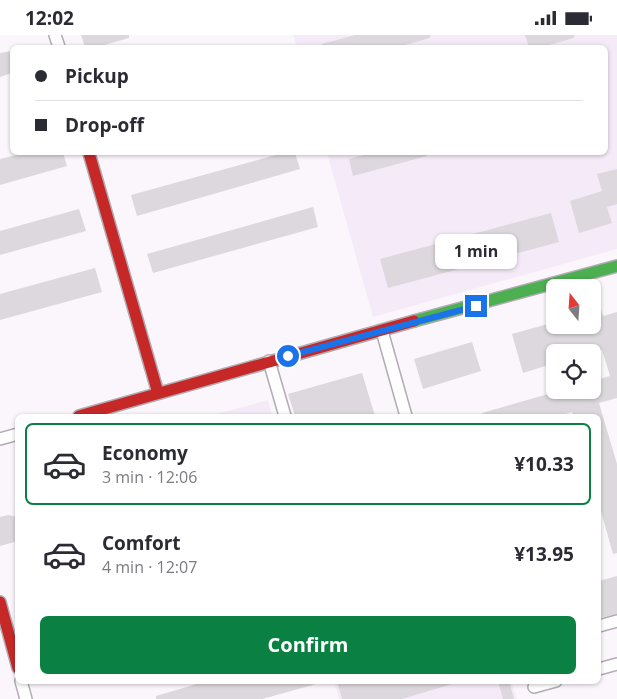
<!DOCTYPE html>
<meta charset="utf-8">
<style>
body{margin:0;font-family:"Open Sans",sans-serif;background:#f2f2f3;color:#2b2b33;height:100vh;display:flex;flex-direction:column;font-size:19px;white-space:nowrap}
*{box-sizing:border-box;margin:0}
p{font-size:16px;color:#7c7c81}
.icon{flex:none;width:28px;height:28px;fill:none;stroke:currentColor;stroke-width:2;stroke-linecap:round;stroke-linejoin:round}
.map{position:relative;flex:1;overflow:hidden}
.drawer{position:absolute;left:15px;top:379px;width:586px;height:270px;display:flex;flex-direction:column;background:#fff;border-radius:8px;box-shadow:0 1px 4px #0004}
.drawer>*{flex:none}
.top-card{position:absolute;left:10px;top:10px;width:598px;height:110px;border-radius:8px;box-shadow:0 1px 4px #0004;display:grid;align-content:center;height:110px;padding:0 25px;background:#fff}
.needle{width:32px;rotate:343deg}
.fabs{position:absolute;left:546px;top:244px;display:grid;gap:10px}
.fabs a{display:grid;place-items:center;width:55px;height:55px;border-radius:8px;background:#fff;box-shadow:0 1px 4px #0004;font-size:25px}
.end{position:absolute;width:22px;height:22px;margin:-11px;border:6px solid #1a73e8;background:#fff;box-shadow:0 0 0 2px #fff}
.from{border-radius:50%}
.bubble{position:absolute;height:35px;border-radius:8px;background:#fff;box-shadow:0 1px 4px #0004;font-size:16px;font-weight:700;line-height:35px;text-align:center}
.top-card b{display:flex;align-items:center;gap:18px;height:48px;font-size:19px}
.top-card b+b{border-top:1px solid #e1e1e2}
.top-card i{width:12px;height:12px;background:#2b2b33}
ul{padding:9px 0 0;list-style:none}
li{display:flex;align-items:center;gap:15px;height:82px;margin:0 10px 8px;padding:0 15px;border:2px solid transparent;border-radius:8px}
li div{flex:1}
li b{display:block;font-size:19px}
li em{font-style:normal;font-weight:700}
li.on{border-color:#0b8043}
li>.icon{width:45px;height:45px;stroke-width:1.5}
.primary-button{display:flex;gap:10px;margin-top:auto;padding:10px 25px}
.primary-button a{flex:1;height:58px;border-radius:8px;background:#0b8043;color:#fff;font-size:20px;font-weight:700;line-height:58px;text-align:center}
.status{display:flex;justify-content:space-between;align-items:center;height:35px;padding:0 25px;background:#fff;direction:ltr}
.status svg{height:14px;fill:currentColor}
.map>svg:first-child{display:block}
</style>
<div class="status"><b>12:02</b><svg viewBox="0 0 49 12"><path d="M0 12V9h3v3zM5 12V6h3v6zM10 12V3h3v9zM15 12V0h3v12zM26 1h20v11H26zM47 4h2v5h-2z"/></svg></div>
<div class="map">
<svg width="617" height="664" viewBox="0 0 617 664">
<rect width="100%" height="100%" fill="#fbf6fc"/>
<g fill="#f5ebf8">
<path d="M 293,0 L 617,0 L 617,214 L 373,282 L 327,118 L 605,118 L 605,12 L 297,12 Z"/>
<path d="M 268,365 L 272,381 L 209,381 Z"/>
<path d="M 334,646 L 511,646 L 517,664 L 339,664 Z"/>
</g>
<g fill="#dcd8dd">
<path d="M 81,0 L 129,0 L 129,3 L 97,12 L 85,12 Z"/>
<path d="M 355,0 L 430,0 L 430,3 L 398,12 L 323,12 L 322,9 Z"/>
<path d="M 525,0 L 574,0 L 574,3 L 542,12 L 529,12 Z"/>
<path d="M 12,16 L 12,38 L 0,42 L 0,18 Z"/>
<path d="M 24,118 L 63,118 L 67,131 L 0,150 L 0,124 Z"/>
<path d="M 283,118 L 295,118 L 300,134 L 137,181 L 131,160 Z"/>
<path d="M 371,118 L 427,118 L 427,121 L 353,141 L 349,124 Z"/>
<path d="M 617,134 L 617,169 L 607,172 L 612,188 L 579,198 L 570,166 L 602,156 L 597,139 Z"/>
<path d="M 313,172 L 318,192 L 153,238 L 147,219 Z"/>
<path d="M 79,174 L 86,196 L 0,220 L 0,196 Z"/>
<path d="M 551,178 L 559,207 L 388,253 L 380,224 Z"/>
<path d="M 95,233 L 102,257 L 0,285 L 0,259 Z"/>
<path d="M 592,257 L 596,257 L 603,281 L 617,277 L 617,363 L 599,368 L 617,429 L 617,518 L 613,519 L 599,469 L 599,381 L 574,381 L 572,377 L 558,381 L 482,381 L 482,378 L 562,355 L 596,355 L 593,346 L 610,341 L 602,315 L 593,318 L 555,318 L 555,328 L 523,338 L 512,299 L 555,287 L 555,290 L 592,290 Z"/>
<path d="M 472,307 L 481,336 L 423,354 L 414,324 Z"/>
<path d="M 362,338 L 375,381 L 295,381 L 288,359 Z"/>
<path d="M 8,480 L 18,482 L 18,506 L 0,511 L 0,482 Z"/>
<path d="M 617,541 L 617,579 L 599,583 L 599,546 Z"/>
<path d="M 207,646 L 313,646 L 313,650 L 262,664 L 156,664 L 156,661 Z"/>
<path d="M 337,646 L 452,646 L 452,649 L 402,664 L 342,664 Z"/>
<path d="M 498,646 L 509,646 L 514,664 L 503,664 Z"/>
</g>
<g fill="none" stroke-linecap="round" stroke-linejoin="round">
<defs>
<g id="street">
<path d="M 55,0 L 59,12"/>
<path d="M 382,296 L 406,381"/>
<path d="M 269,326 L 285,381"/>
<path d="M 0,404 L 18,399"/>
<path d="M 599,591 L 617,586"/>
<path d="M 599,634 L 617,629"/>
<path d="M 21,646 L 26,664"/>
<path d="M 534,652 L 556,646"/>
</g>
<path id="fast" d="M 414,286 L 617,231"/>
<g id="jam">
<path d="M 89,118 L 158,358"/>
<path d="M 79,381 L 414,286"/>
<path d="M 0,567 L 18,633"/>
</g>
</defs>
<use href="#street" stroke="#b0acb1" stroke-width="14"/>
<use href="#fast" stroke="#b0acb1" stroke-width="14"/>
<use href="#jam" stroke="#b0acb1" stroke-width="14"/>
<use href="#street" stroke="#fefeff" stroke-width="11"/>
<use href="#fast" stroke="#4caf50" stroke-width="11"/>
<use href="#jam" stroke="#c62828" stroke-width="11"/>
</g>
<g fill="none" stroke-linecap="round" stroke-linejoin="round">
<path stroke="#1a73e8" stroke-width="6" d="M 288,321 L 476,271"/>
</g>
</svg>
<div class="fabs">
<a><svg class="needle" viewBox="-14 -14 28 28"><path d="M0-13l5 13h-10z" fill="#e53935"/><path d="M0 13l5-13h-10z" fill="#7c7c81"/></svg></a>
<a><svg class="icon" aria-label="locate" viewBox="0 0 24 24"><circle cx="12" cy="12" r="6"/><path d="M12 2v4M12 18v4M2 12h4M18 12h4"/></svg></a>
</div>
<i class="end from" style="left:288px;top:321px"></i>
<i class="end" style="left:476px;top:271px"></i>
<div class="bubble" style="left:435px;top:199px;width:82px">1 min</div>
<div class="top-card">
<b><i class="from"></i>Pickup</b>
<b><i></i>Drop-off</b>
</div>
<section class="drawer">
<ul>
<li class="on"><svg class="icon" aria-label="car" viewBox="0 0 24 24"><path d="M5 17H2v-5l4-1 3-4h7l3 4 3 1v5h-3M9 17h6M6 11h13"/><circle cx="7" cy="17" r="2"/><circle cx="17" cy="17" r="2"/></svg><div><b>Economy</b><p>3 min · 12:06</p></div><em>¥10.33</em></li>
<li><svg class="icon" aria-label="car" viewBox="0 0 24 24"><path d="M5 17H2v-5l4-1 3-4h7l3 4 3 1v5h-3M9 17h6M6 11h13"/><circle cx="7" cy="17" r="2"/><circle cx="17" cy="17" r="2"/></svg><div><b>Comfort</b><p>4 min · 12:07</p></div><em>¥13.95</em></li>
</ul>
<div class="primary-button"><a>Confirm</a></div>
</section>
</div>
